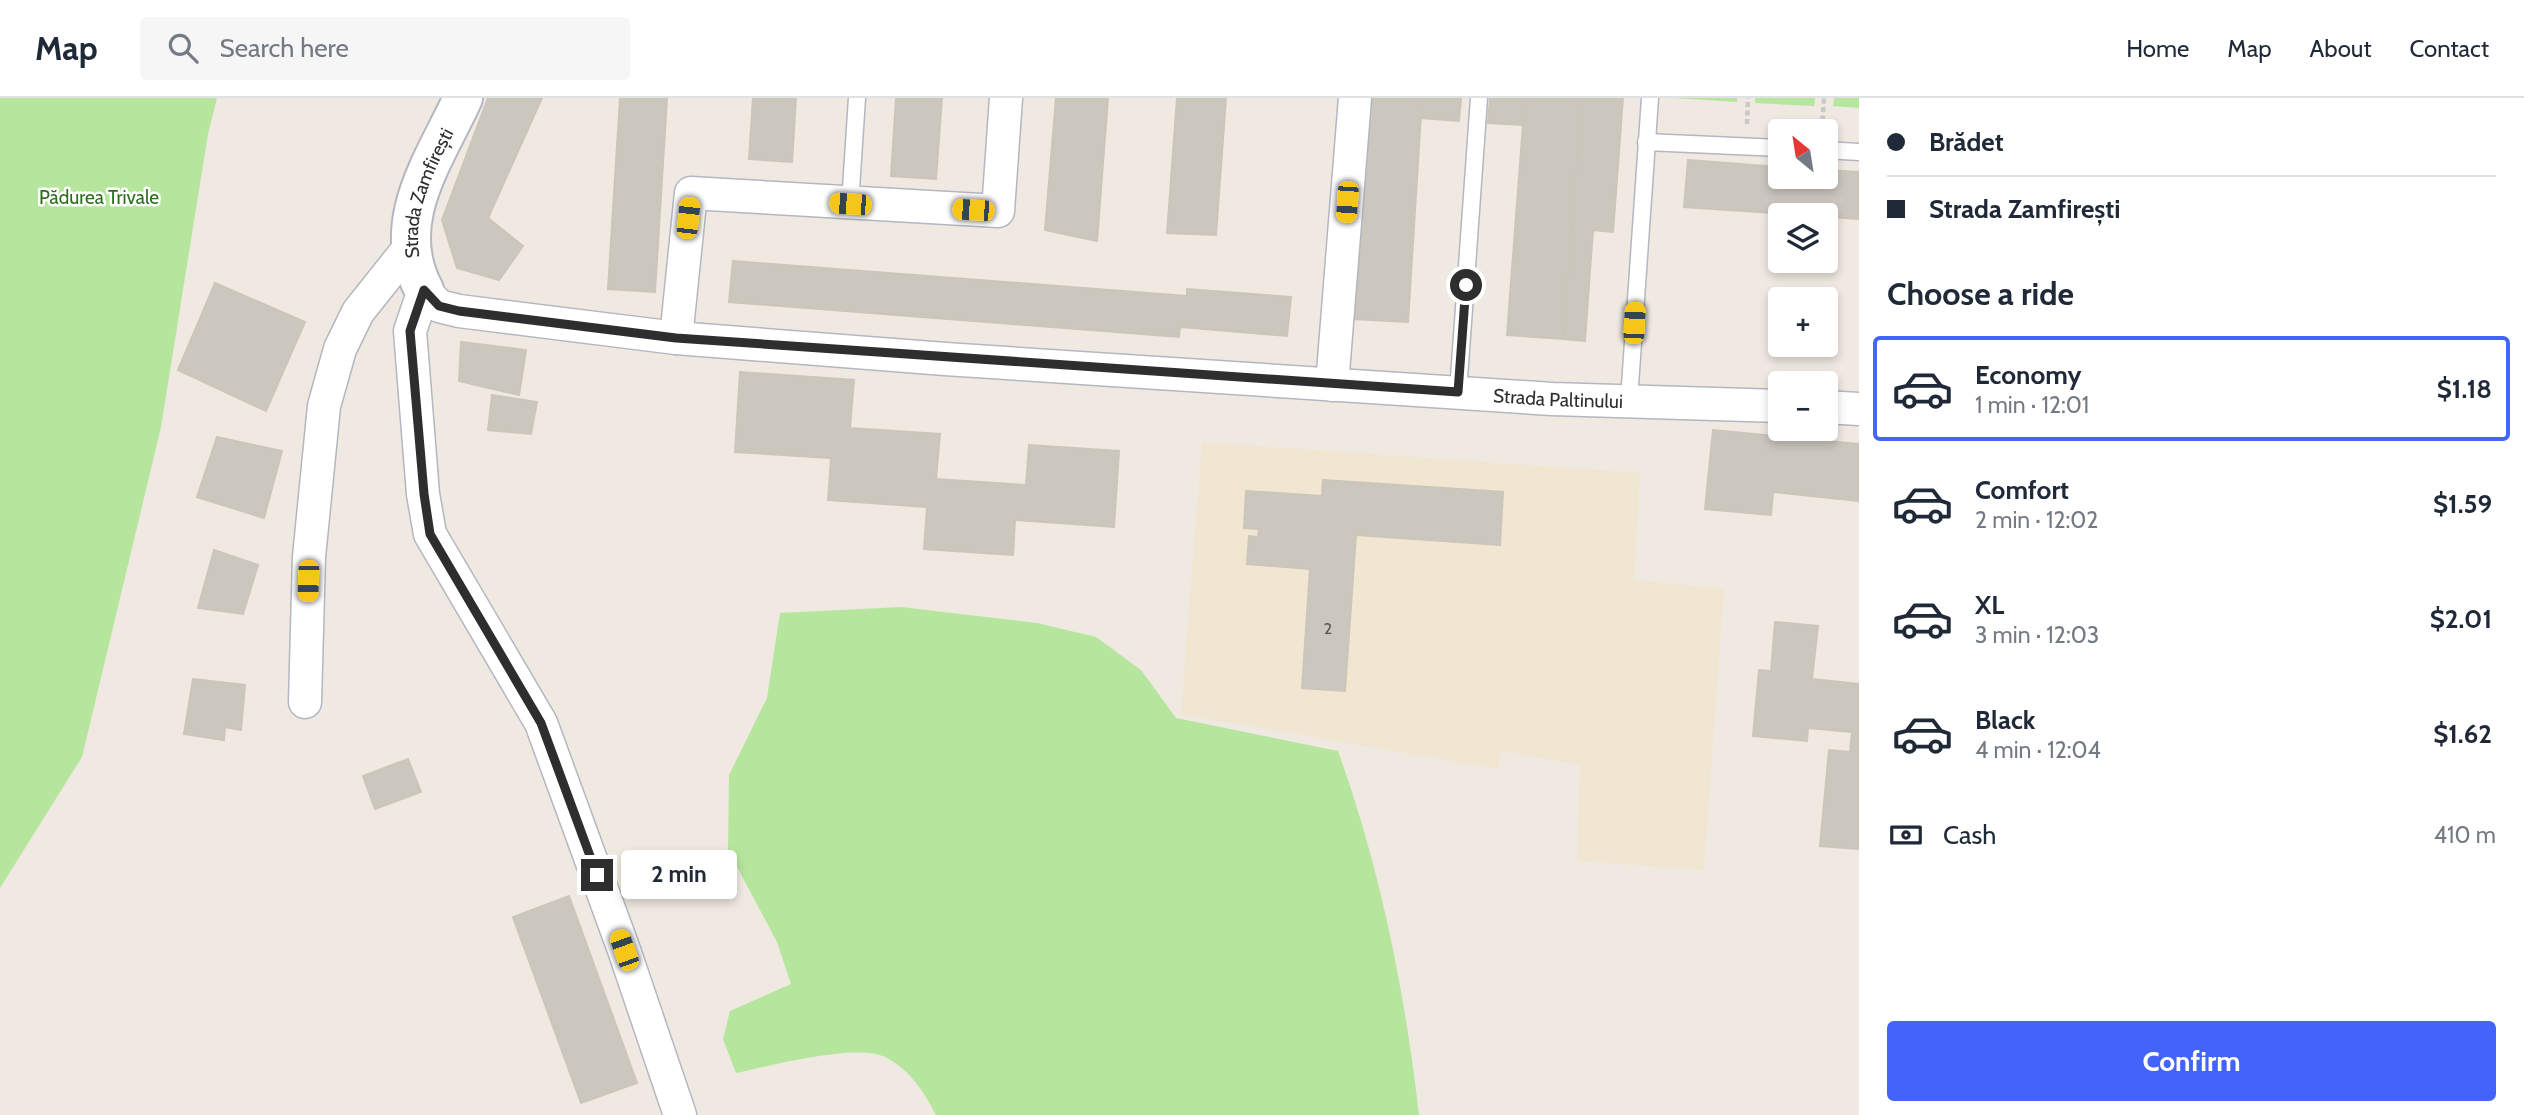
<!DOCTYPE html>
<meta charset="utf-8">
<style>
body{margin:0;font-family:Cabin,sans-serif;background:#f6f6f7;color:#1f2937;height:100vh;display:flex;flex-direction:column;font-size:26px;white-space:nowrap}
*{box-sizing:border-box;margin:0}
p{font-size:23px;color:#747a83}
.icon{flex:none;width:38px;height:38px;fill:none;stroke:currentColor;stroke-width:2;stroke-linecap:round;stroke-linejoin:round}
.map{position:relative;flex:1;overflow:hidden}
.panel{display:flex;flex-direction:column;background:#fff;width:665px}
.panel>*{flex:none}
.guide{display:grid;align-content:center;height:154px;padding:0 28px;background:#fff}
.needle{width:46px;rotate:330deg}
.controls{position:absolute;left:1768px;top:21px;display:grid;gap:14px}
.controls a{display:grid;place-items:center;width:70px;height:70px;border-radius:7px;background:#fff;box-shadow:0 4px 10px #0003;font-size:35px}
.end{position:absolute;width:32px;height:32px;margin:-16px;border:9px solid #2e2e2e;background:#fff;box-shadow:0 0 0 4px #fff}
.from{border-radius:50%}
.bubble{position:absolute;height:49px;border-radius:7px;background:#fff;box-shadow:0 4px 10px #0003;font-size:23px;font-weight:700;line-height:49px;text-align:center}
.car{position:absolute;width:21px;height:42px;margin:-21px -10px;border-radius:9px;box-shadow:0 0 5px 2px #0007;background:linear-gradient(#f5c518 24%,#345 0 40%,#f5c518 0 76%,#345 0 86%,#f5c518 0)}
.guide b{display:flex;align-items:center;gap:24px;height:66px;font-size:26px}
.guide b+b{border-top:2px solid #e0e1e3}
.guide i{width:18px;height:18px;background:#1f2937}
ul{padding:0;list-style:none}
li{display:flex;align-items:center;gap:21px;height:105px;margin:0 14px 10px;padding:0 14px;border:4px solid transparent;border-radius:7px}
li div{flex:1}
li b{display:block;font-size:26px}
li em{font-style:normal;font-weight:700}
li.selected{border-color:#4264fb}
li>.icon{width:63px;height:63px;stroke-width:1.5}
h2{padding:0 28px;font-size:32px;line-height:84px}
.pay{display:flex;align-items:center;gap:18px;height:77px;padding:0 28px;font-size:26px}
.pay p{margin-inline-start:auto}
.action{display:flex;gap:14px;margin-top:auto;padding:14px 28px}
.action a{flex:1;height:80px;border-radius:7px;background:#4264fb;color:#fff;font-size:28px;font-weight:700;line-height:80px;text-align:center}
header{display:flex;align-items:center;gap:42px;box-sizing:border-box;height:98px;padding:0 35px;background:#fff;border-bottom:2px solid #e0e1e3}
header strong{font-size:33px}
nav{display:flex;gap:38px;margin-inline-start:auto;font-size:24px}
.search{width:490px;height:63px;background:#f6f6f7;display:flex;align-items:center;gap:18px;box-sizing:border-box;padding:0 24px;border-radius:7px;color:#747a83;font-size:26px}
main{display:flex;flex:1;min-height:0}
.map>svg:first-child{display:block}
</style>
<header>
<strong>Map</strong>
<div class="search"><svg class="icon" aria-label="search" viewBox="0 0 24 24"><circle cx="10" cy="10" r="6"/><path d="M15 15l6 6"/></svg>Search here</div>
<nav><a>Home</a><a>Map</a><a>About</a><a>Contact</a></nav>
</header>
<main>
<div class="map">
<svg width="1859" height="1017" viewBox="0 0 1859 1017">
<rect width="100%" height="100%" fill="#efe9e1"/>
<path fill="#f0e6d1" d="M 1202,344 L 1640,375 L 1634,482 L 1724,491 L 1704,772 L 1577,763 L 1580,667 L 1501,653 L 1497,671 L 1181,616 Z"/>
<g fill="#b6e59e">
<path d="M 0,0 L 217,0 L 208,36 L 161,329 L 82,659 L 0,790 Z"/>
<path d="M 1673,0 L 1737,0 L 1737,4 Z"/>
<path d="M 1755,0 L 1815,0 L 1814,8 L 1755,5 Z"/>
<path d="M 1834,0 L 1859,0 L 1859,10 L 1833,8 Z"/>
<path d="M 901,509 L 1037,525 L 1096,539 L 1141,572 L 1176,620 L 1338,653 C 1380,769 1405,894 1419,1017 L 936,1017 C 924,994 911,973 887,960 C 858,944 770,968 736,975 L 723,941 L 730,913 L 791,886 L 777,844 L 728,752 L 729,677 L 767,600 L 780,515 Z"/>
</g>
<g fill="#cbc7bf" stroke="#cbc5ba" stroke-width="2">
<path d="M 488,0 L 542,0 L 488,120 L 523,148 L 499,182 L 457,170 L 442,122 Z"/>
<path d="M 620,0 L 667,0 L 655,194 L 608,191 Z"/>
<path d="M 753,0 L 796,0 L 792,64 L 749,61 Z"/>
<path d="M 896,0 L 942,0 L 936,81 L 891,78 Z"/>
<path d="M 1056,0 L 1108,0 L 1097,143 L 1045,132 Z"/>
<path d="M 1177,0 L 1226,0 L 1216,137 L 1167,135 Z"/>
<path d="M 1367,0 L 1422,0 L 1408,224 L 1353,221 Z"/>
<path d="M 1422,0 L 1461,0 L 1459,23 L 1421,20 Z"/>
<path d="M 1490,0 L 1525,0 L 1523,27 L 1488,25 Z"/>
<path d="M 1525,0 L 1582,0 L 1563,241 L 1507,237 Z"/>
<path d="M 1582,0 L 1623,0 L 1613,134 L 1593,132 L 1585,243 L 1563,241 Z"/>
<path d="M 1688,62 L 1780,69 L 1780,79 L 1825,79 L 1825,72 L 1859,74 L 1859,121 L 1684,109 Z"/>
<path d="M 733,163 L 1187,198 L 1187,191 L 1291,199 L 1287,238 L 1180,229 L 1179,239 L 729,204 Z"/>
<path d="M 215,185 L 305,224 L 266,313 L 178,272 Z"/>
<path d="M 461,244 L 526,252 L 519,297 L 459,283 Z"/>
<path d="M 740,274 L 854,282 L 850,330 L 940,336 L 936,381 L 1026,387 L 1029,347 L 1119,353 L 1114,429 L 1015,422 L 1013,457 L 924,451 L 927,409 L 828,402 L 831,360 L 735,354 Z"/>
<path d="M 492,297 L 537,304 L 531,336 L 488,332 Z"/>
<path d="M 1713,332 L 1859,346 L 1859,403 L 1773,394 L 1771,417 L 1705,411 Z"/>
<path d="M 217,339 L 282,353 L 264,420 L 197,399 Z"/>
<path d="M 1323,382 L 1503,394 L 1500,447 L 1356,437 L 1345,593 L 1302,590 L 1310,471 L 1247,466 L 1249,438 L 1258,439 L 1259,431 L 1244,430 L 1246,393 L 1322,398 Z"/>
<path d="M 214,452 L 258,467 L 243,516 L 198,510 Z"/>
<path d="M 1775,524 L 1818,528 L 1812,581 L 1859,586 L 1859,751 L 1820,748 L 1829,652 L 1850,654 L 1852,634 L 1808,630 L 1807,643 L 1753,638 L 1759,572 L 1771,573 Z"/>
<path d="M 193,581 L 245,587 L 241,632 L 225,629 L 224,642 L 184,636 Z"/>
<path d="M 408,661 L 421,694 L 375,711 L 363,678 Z"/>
<path d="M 569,798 L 637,985 L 581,1005 L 513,819 Z"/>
</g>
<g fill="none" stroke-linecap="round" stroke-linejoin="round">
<defs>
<g id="lane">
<path d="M 1646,44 L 1780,50"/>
<path d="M 1825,52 L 1859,54"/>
<path d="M 850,106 L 857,0"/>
<path d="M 1458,294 L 1479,0"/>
<path d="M 1629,302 L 1650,0"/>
</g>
<g id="street">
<path d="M 676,240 L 691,95 L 998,113 L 1006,0"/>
<path d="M 1332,287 L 1355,0"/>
<path d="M 1825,309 L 1859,311"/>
<path d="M 305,604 L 309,459 L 324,308 L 340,251 L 358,214 L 409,150"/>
<path id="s1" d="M 680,1017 L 624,852 L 541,625 L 430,436 L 423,396 L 410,233 L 424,192 L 439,208 L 459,213 L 676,240 L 945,261 L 1552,301 L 1780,308"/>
</g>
<g id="secondary">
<path id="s2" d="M 424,192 C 388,124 434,63 463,0"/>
</g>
</defs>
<use href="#lane" stroke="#b4b7c1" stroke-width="19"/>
<use href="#street" stroke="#b4b7c1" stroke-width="35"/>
<use href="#secondary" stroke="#b4b7c1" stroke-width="42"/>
<g stroke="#c9c9c9" stroke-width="4.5" stroke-dasharray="5 3.5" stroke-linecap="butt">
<path d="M 1747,26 L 1748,0"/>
<path d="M 1822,31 L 1824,0"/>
</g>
<use href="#lane" stroke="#fff" stroke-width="16"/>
<use href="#street" stroke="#fff" stroke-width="32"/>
<use href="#secondary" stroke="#fff" stroke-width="38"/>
</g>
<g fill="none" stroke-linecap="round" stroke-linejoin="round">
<path stroke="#2e2e2e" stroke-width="9" d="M 597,777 L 541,625 L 430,436 L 424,396 L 410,233 L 424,192 L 439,208 L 459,213 L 676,240 L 1458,294 L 1466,187"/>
</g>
<g text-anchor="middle" stroke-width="5" stroke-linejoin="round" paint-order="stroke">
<g font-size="16" fill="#555452">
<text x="1328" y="536">2</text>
</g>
<g font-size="19" fill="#2e2e2e" stroke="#fff">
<text dy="7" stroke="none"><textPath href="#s2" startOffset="102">Strada Zamfirești</textPath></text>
<text dy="7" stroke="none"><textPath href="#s1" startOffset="2028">Strada Paltinului</textPath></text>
</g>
<g font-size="19" fill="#2c6e1b" stroke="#fff">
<text x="99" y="106">Pădurea Trivale</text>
</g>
</g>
</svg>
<div class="controls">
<a><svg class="needle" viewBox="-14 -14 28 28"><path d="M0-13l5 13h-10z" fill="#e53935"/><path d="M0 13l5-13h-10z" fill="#747a83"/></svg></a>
<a><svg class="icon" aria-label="layers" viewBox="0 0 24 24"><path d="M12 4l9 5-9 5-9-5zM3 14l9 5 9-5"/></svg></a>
<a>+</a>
<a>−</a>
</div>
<i class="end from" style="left:1466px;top:187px"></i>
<i class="end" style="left:597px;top:777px"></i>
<div class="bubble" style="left:621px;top:752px;width:116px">2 min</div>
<i class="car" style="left:1347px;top:104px;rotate:184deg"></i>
<i class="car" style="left:850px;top:106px;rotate:274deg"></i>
<i class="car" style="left:973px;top:112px;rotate:273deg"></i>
<i class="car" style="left:688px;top:120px;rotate:6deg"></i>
<i class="car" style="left:1634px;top:225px;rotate:3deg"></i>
<i class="car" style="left:308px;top:483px;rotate:182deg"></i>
<i class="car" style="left:624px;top:852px;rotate:340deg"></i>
</div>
<section class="panel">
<div class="guide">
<b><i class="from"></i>Brădet</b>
<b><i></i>Strada Zamfirești</b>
</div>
<h2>Choose a ride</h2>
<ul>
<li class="selected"><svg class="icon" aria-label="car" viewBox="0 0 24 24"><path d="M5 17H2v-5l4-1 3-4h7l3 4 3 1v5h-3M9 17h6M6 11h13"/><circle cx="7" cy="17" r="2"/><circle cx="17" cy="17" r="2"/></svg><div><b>Economy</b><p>1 min · 12:01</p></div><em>$1.18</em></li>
<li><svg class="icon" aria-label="car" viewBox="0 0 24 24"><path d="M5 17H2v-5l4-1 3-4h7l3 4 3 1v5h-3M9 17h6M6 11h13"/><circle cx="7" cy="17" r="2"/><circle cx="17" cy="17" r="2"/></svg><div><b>Comfort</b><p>2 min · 12:02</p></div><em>$1.59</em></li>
<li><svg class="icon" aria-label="car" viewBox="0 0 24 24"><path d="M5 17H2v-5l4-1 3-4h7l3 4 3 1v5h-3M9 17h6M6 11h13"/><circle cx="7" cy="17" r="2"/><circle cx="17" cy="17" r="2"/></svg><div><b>XL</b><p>3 min · 12:03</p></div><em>$2.01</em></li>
<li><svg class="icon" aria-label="car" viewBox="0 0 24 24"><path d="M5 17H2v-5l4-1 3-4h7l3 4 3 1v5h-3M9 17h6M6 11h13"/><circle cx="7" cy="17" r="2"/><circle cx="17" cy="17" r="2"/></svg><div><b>Black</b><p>4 min · 12:04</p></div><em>$1.62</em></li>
</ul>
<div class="pay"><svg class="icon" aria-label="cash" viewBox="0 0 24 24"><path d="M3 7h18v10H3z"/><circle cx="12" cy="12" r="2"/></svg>Cash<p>410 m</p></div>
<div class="action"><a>Confirm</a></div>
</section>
</main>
